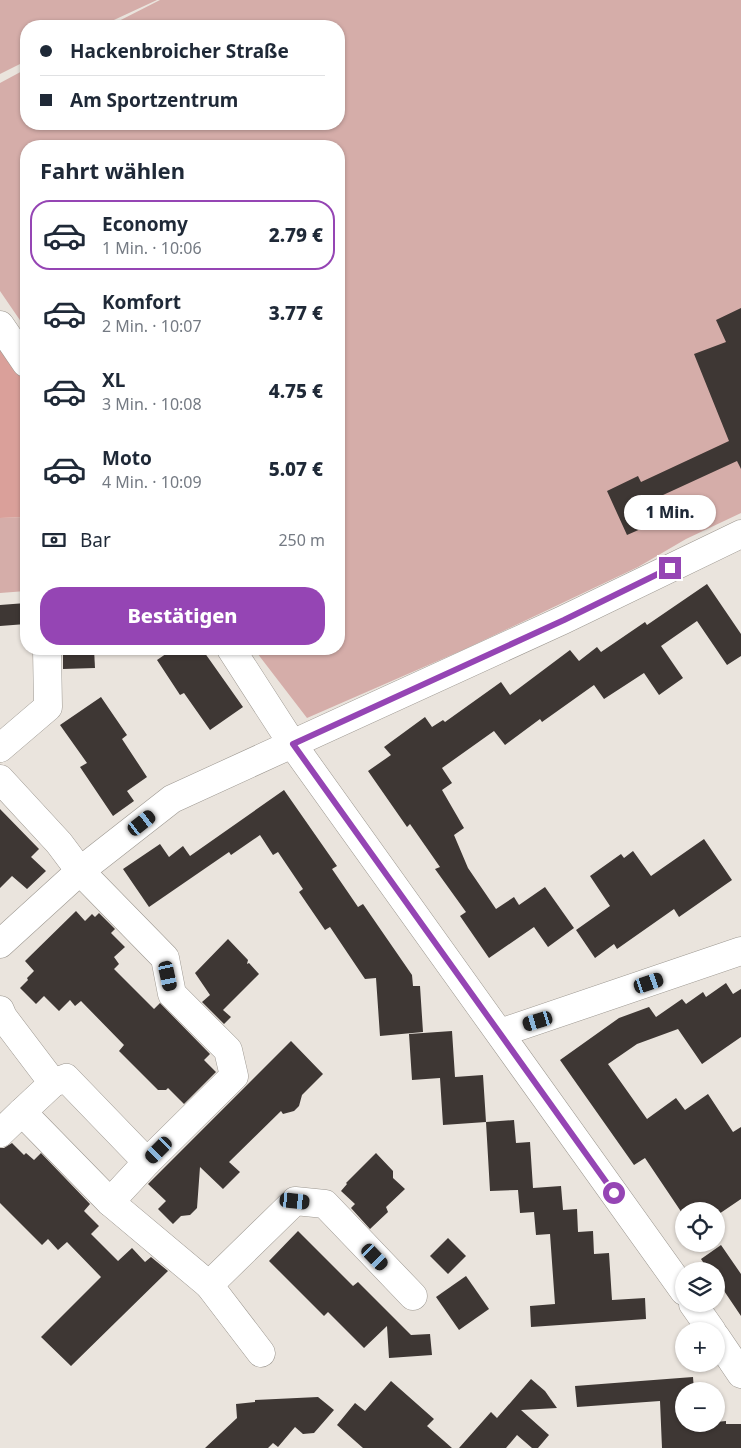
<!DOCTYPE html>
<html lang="de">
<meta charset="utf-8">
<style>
body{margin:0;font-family:"Noto Sans",sans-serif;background:#f2f2f3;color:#1f2937;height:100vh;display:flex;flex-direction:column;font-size:19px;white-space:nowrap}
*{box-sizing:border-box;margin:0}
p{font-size:16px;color:#747a83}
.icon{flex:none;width:28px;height:28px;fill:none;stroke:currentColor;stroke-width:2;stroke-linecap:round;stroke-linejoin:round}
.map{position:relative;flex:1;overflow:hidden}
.drawer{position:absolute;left:20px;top:140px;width:325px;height:515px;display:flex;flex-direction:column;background:#fff;border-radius:20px;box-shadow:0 1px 4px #0004}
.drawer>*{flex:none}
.hud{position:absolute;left:20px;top:20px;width:325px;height:110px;border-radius:20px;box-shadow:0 1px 4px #0004;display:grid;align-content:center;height:110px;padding:0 20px;background:#fff}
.tools{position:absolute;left:675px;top:1202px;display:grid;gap:10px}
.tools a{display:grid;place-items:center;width:50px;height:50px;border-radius:50%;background:#fff;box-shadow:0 1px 4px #0004;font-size:25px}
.end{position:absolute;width:22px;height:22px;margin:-11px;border:6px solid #9545b4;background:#fff;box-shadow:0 0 0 2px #fff}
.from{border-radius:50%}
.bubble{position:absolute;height:35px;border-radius:18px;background:#fff;box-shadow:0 1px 4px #0004;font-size:16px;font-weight:800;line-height:35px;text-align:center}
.car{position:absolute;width:15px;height:30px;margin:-15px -8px;border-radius:6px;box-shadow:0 0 4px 1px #0007;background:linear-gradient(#222 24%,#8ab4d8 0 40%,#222 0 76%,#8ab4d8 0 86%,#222 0)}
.hud b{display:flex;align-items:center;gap:18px;height:48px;font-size:19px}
.hud b+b{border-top:1px solid #e0e1e3}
.hud i{width:12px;height:12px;background:#1f2937}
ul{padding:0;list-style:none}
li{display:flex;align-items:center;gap:15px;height:70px;margin:0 10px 8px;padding:0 10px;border:2px solid transparent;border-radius:20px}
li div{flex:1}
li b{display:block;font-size:19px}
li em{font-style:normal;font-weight:800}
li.selected{border-color:#9545b4}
li>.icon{width:45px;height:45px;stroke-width:1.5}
h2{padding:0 20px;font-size:22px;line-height:60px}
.pay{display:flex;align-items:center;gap:12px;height:55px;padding:0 20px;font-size:19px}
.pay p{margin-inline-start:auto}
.button{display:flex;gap:10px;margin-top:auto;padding:10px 20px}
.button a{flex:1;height:58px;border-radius:20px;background:#9545b4;color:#fff;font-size:20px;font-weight:800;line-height:58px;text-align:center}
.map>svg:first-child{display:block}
</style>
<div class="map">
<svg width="741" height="1448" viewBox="0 0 741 1448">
<rect width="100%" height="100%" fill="#eae4dd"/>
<g fill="#d5ada9">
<path d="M 0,0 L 157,0 L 101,26 L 26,26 L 26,61 L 0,74 Z"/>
<path d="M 160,0 L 741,0 L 741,513 L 686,539 L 638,567 L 558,605 L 465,649 L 307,718 L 254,649 L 339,649 L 339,146 L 26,146 L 26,329 L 0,291 L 0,83 L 26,69 L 26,124 L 339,124 L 339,26 L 109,26 Z"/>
<path d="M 26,517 L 26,591 L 0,593 L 0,518 Z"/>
</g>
<path fill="#daa09a" d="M 0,336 L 26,374 L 26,517 L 0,518 Z"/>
<g fill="#3e3734">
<path d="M 741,308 L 741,469 L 737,461 L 650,501 L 659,521 L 627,535 L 607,491 L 638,476 L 641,482 L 729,441 L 694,354 L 726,342 L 716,320 Z"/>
<path d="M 707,584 L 741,634 L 741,656 L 727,665 L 697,621 L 661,646 L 683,678 L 659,695 L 644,673 L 604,699 L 594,685 L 542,722 L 540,719 L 505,745 L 494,731 L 442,768 L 452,783 L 442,790 L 464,828 L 454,835 L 468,868 L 496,909 L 514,897 L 519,905 L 545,887 L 574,928 L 548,947 L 534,927 L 489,958 L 460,916 L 466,912 L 435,869 L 440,867 L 410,824 L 407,827 L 368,771 L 391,755 L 384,747 L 425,717 L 432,727 L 443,720 L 445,722 L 501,682 L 510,695 L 570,650 L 579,661 L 597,647 L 601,652 L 645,622 L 647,625 Z"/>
<path d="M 26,603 L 26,624 L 0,626 L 0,605 Z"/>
<path d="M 63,649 L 94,649 L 95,668 L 63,669 Z"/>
<path d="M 173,649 L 202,649 L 243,707 L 210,730 L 184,693 L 180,695 L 157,660 Z"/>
<path d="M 101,697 L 127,735 L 122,739 L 147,777 L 127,791 L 134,801 L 113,816 L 80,767 L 87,763 L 60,725 Z"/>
<path d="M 284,790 L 337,866 L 332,869 L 358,907 L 363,904 L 412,975 L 413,986 L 420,986 L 423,1032 L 380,1036 L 376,978 L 365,979 L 330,927 L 325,930 L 299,892 L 303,889 L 278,852 L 273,855 L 260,835 L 231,855 L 229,852 L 149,907 L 123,869 L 160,844 L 169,857 L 183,846 L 190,856 Z"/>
<path d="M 0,809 L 39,849 L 31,857 L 46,871 L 27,889 L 12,876 L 0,888 Z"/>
<path d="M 704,839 L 732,880 L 679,917 L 674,909 L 617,949 L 614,944 L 595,958 L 576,930 L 610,906 L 590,876 L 621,854 L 624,858 L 633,851 L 651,876 Z"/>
<path d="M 76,911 L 85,921 L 92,914 L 95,917 L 99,913 L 115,929 L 111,933 L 125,947 L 114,957 L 119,964 L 114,969 L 154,1009 L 160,1003 L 210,1054 L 204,1060 L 216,1072 L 184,1104 L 168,1088 L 166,1090 L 158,1090 L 119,1051 L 124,1045 L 81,1001 L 75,1006 L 70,1000 L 59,1011 L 44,996 L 36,1004 L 20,988 L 28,980 L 27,978 L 34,971 L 25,961 Z"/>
<path d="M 228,939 L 248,960 L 247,964 L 249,963 L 259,974 L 223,1010 L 231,1017 L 224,1024 L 202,1002 L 210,995 L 195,973 Z"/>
<path d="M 726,983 L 733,994 L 741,989 L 741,1037 L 702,1064 L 678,1029 L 637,1044 L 608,1064 L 647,1119 L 676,1098 L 685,1110 L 708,1094 L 733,1132 L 741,1127 L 741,1199 L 716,1216 L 716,1211 L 684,1211 L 684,1216 L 645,1158 L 634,1165 L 560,1060 L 619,1018 L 649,1007 L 656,1017 L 682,999 L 686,1004 L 703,992 L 706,997 Z"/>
<path d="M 452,1031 L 455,1077 L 483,1075 L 486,1122 L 443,1125 L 440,1078 L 412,1080 L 409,1034 Z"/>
<path d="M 291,1041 L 323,1074 L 302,1095 L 299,1106 L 294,1111 L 283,1114 L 281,1111 L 229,1162 L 240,1172 L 223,1189 L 200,1167 L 197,1208 L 190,1215 L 181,1216 L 173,1224 L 158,1209 L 166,1201 L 148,1184 Z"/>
<path d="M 514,1120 L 516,1143 L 530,1142 L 533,1188 L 561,1186 L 563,1210 L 577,1209 L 578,1232 L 593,1231 L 594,1254 L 609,1253 L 612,1300 L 645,1298 L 646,1319 L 531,1327 L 530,1306 L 555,1304 L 550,1234 L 536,1235 L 534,1212 L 520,1213 L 518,1190 L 490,1191 L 486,1122 Z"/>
<path d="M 12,1143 L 24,1155 L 26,1153 L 34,1160 L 41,1153 L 90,1204 L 84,1211 L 99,1226 L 91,1234 L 118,1261 L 132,1248 L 145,1262 L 151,1257 L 168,1271 L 71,1366 L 41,1337 L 101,1277 L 67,1242 L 58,1250 L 48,1239 L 42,1245 L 0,1203 L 0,1148 L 4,1148 Z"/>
<path d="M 376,1153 L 393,1171 L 393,1178 L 405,1189 L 386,1207 L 388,1212 L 370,1229 L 351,1208 L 355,1204 L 341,1191 L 347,1184 L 346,1183 Z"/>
<path d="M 298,1231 L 353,1286 L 358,1282 L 411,1335 L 430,1334 L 432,1355 L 389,1358 L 387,1326 L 364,1348 L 328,1312 L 324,1316 L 269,1261 Z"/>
<path d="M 448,1238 L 466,1256 L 448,1274 L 430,1256 Z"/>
<path d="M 721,1245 L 741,1274 L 741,1316 L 716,1279 L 716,1271 L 709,1271 L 701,1259 Z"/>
<path d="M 466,1276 L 489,1309 L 459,1330 L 436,1297 Z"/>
<path d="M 693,1377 L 694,1391 L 684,1391 L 684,1424 L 716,1424 L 716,1422 L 726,1421 L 726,1424 L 741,1424 L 741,1448 L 662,1448 L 660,1401 L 577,1407 L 575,1386 Z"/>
<path d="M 531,1379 L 545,1391 L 557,1408 L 521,1410 L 549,1435 L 538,1448 L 532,1448 L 517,1435 L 506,1448 L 459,1448 L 491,1412 L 497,1418 Z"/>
<path d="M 391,1381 L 434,1419 L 427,1426 L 452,1448 L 363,1448 L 337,1425 L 355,1403 L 365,1411 Z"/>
<path d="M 318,1397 L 334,1410 L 314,1433 L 303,1434 L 295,1427 L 278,1447 L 273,1443 L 268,1448 L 205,1448 L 237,1418 L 236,1404 L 255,1402 L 255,1400 Z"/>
</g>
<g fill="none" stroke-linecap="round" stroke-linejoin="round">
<defs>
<g id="minor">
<path d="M 0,325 L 26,363"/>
<path d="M 231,649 L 293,745 L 684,1291"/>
<path d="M 0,748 L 48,707 L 47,649"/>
<path d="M 0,779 L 59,843 L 80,871 L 165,958 L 172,994 L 228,1050 L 234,1076 L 147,1162 L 110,1202"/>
<path d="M 0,944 L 80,871 L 172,799 L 563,620 L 741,534"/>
<path d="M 0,1010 L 3,1017 L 53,1083 L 22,1112 L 110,1202 L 209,1285 L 261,1353"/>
<path d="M 500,1033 L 741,951"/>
<path d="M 53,1083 L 66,1078 L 147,1162"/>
<path d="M 0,1133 L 22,1112"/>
<path d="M 209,1285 L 295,1201 L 325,1204 L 413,1296"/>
<path d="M 693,1304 L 712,1331"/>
<path d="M 716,1337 L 741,1374"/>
</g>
</defs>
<use href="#minor" stroke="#9c9790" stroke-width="29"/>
<use href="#minor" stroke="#fff" stroke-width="28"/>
</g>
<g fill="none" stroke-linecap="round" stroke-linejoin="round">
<path stroke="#9545b4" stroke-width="6" d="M 614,1193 L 293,744 L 564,620 L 670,568"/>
</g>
</svg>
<div class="tools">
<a><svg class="icon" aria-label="locate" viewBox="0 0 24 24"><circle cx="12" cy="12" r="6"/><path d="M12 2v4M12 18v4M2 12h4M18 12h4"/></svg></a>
<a><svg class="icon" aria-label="layers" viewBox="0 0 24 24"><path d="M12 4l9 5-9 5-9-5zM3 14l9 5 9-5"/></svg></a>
<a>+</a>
<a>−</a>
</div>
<i class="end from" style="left:614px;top:1193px"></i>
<i class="end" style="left:670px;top:568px"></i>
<div class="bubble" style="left:624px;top:495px;width:92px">1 Min.</div>
<i class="car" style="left:142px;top:823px;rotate:52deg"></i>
<i class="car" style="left:168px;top:976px;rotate:168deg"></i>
<i class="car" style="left:649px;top:983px;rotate:71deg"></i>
<i class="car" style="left:538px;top:1021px;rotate:253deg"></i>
<i class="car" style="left:159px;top:1150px;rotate:225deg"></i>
<i class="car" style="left:295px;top:1201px;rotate:96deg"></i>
<i class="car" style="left:375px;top:1257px;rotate:136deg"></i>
<div class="hud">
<b><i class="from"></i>Hackenbroicher Straße</b>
<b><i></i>Am Sportzentrum</b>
</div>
<section class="drawer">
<h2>Fahrt wählen</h2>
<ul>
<li class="selected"><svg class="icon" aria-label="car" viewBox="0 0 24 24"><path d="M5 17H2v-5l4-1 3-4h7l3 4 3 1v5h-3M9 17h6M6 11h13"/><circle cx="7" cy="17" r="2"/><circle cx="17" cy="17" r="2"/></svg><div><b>Economy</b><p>1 Min. · 10:06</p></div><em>2.79 €</em></li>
<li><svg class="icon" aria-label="car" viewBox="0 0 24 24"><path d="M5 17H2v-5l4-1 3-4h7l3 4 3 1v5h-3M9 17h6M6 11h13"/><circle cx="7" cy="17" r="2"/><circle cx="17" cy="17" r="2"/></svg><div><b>Komfort</b><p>2 Min. · 10:07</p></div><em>3.77 €</em></li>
<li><svg class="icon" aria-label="car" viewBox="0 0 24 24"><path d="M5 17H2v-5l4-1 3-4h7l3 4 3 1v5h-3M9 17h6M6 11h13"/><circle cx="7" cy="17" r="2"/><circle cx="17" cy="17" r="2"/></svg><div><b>XL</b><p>3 Min. · 10:08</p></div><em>4.75 €</em></li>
<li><svg class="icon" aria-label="car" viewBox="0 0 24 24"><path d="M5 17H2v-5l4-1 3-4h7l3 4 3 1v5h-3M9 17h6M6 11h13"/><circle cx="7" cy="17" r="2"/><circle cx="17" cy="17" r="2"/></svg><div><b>Moto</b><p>4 Min. · 10:09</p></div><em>5.07 €</em></li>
</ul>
<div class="pay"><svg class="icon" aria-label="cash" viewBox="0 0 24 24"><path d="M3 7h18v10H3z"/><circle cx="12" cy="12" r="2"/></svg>Bar<p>250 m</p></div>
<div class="button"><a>Bestätigen</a></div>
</section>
</div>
